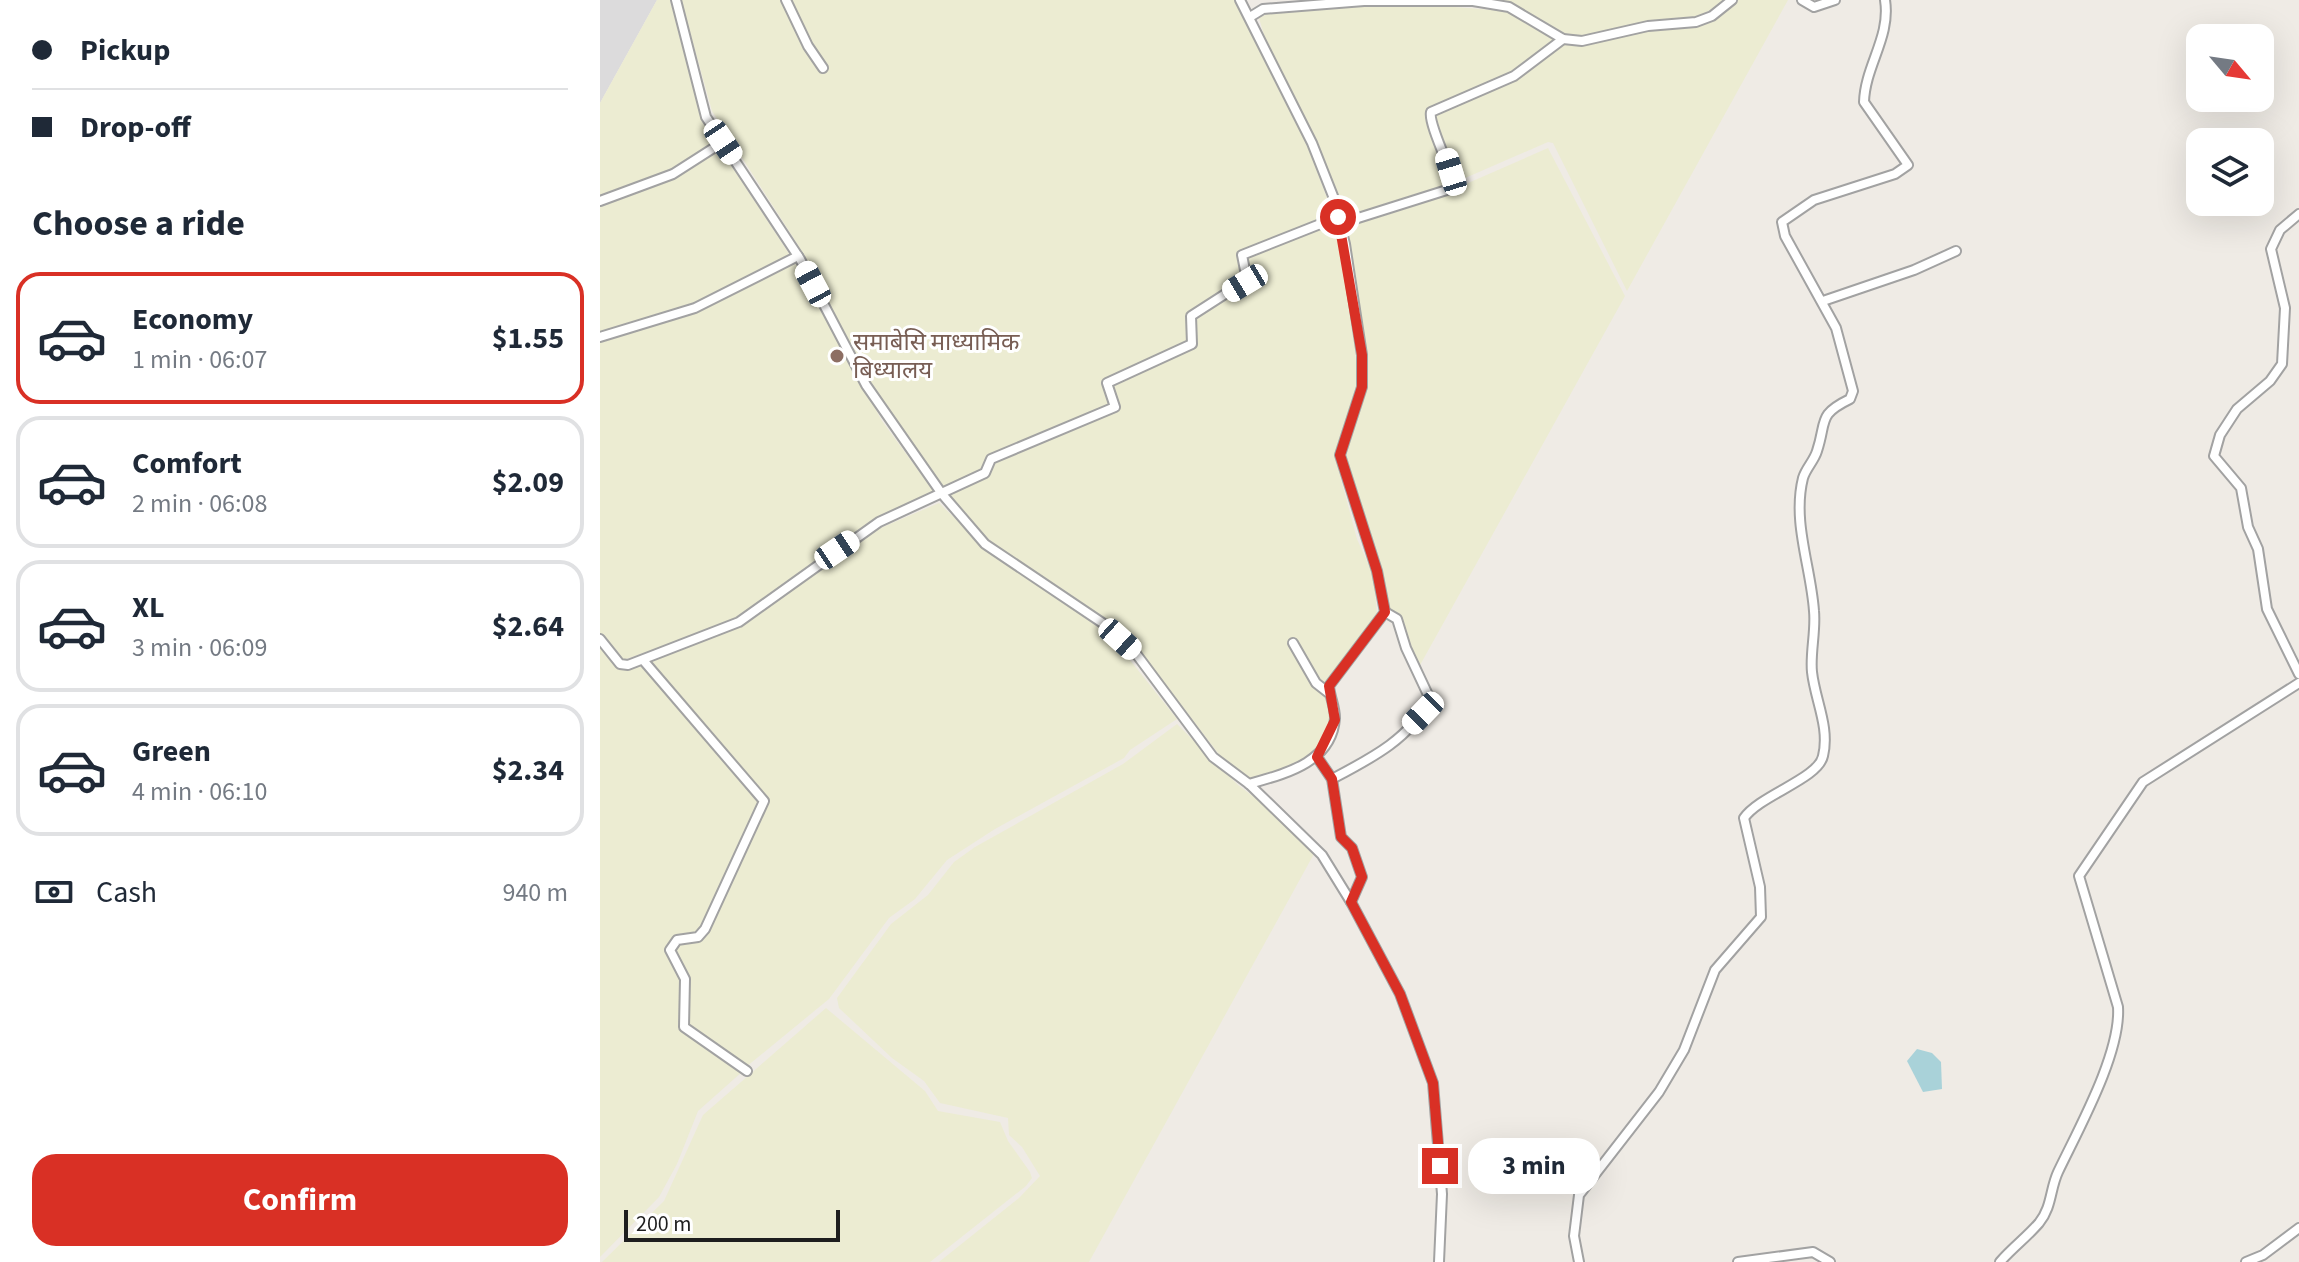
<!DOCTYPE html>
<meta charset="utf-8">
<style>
body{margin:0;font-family:"Source Sans 3","Noto Sans Devanagari",sans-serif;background:#f6f6f7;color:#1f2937;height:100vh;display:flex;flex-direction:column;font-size:30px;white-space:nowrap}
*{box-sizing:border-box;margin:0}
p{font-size:26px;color:#747a83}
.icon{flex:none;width:44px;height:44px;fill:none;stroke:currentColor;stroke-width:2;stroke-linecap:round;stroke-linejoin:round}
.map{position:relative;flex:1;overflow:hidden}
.side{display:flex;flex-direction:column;background:#fff;width:600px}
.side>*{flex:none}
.banner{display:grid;align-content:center;height:176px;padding:0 32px;background:#fff}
.needle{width:52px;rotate:119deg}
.tools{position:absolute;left:1586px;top:24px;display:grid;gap:16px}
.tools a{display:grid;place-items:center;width:88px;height:88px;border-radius:16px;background:#fff;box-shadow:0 8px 32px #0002;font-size:40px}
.scale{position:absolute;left:24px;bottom:20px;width:216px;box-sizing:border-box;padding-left:8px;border:4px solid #1e1e1e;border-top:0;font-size:22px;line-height:28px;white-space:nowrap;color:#1e1e1e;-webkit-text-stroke:6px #fff;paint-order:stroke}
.end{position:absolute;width:36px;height:36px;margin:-18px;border:10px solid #d93025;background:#fff;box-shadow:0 0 0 4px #fff}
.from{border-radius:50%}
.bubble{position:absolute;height:56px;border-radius:24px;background:#fff;box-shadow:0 8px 32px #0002;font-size:26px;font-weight:700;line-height:56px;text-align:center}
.car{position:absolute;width:24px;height:48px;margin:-24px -12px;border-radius:10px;box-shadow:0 0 6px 2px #0007;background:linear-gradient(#fff 24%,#345 0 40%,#fff 0 76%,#345 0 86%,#fff 0)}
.banner b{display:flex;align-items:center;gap:28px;height:76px;font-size:30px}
.banner b+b{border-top:2px solid #e0e1e3}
.banner i{width:20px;height:20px;background:#1f2937}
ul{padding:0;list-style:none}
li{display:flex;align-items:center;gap:24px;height:132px;margin:0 16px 12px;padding:0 16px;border:4px solid #e0e1e3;border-radius:24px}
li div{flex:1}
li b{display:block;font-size:30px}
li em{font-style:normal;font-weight:700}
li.active{border-color:#d93025}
li>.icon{width:72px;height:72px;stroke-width:1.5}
h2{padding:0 32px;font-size:36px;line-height:96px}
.pay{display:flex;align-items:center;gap:20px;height:88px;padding:0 32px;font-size:30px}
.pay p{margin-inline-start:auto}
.action{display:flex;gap:16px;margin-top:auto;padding:16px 32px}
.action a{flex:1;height:92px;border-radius:24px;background:#d93025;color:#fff;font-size:32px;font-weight:700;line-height:92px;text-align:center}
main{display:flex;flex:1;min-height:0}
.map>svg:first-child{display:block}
</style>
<main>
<section class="side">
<div class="banner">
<b><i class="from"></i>Pickup</b>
<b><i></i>Drop-off</b>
</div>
<h2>Choose a ride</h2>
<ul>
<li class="active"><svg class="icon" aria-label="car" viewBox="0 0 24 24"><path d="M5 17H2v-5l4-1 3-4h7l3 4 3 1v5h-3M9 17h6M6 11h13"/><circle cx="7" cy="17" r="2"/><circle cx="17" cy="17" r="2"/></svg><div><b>Economy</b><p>1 min · 06:07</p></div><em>$1.55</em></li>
<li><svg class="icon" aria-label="car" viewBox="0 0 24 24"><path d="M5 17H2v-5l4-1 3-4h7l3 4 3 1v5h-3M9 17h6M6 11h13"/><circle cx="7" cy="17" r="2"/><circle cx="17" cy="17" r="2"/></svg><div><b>Comfort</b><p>2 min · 06:08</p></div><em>$2.09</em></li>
<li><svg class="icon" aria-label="car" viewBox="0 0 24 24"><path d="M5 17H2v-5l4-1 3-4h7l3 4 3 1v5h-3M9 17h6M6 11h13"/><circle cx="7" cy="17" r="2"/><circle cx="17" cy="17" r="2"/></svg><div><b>XL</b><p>3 min · 06:09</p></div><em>$2.64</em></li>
<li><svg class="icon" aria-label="car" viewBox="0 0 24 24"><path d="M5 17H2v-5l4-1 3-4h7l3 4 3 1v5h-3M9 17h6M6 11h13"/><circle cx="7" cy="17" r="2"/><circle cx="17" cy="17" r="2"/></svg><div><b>Green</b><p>4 min · 06:10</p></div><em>$2.34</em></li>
</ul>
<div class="pay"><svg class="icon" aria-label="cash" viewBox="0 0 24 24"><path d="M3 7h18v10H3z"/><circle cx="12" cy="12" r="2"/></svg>Cash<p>940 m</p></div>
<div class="action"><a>Confirm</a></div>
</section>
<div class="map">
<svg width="1699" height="1262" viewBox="0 0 1699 1262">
<rect width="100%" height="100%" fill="#efebe5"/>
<path fill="#dcdbdc" d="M 0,0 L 57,0 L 0,103 Z"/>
<g fill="#ececd2">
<path d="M 57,0 L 70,0 L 99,110 L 112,143 L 73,169 L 0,195 L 0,103 Z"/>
<path d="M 81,0 L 634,0 L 655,35 L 709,150 L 733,214 L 639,254 L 642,280 L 589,314 L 586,321 L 591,340 L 507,380 L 512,405 L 388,457 L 385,468 L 345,489 L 275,391 L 198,245 L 112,111 Z"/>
<path d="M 876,0 L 1127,0 L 1089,22 L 975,39 L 915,5 Z"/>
<path d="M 1136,0 L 1188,0 L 1027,291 L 953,143 L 948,142 L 856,182 L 832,115 L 877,94 L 962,43 L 988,43 L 1034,32 L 1096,26 L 1114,19 Z"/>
<path d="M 815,4 L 907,11 L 957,40 L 925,66 L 828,112 L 829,125 L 851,183 L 848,186 L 743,220 L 734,185 L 667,45 L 659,18 L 673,11 Z"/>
<path d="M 119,147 L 201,272 L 282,421 L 335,493 L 272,521 L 154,608 L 116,628 L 23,660 L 0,634 L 0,203 L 81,174 Z"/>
<path d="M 948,148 L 1025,296 L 819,667 L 800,615 L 787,609 L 784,584 L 746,458 L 767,369 L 745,227 L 859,187 Z"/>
<path d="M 734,223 L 754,325 L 757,383 L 735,457 L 757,539 L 774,577 L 777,616 L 769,632 L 729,678 L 726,686 L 731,723 L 712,759 L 650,779 L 624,761 L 527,634 L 394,544 L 364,515 L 348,493 L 388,474 L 389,464 L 518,404 L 511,383 L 594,347 L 597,337 L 593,318 L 645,286 L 645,257 Z"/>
<path d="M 339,503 L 389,551 L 510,635 L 577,719 L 530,750 L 524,758 L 395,829 L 347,860 L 315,899 L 289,918 L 229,999 L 146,1067 L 87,1025 L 89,992 L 85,969 L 74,947 L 78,942 L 101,939 L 166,806 L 51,664 L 54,659 L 148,620 L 271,532 Z"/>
<path d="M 0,644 L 23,668 L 43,667 L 160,801 L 99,932 L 77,937 L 67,947 L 82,981 L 82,1028 L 98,1043 L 143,1071 L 98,1111 L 77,1164 L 59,1197 L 0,1257 Z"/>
<path d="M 577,724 L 638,785 L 662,803 L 715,852 L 489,1262 L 339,1262 L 419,1198 L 440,1176 L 422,1147 L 409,1135 L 408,1118 L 340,1103 L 324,1081 L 292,1058 L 239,1008 L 237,998 L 291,924 L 328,895 L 354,862 L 375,847 L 523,764 Z"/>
<path d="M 226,1008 L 325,1091 L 338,1111 L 400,1122 L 408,1141 L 430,1172 L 432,1178 L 426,1186 L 330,1262 L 2,1262 L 64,1201 L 103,1115 Z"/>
</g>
<path fill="#a9d2d9" d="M 1317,1049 L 1332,1053 L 1341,1062 L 1342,1089 L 1323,1092 L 1307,1061 Z"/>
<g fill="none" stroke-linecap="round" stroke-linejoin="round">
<defs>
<g id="minor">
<path d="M 76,0 L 106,117 L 200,259 L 266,385 L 342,494 L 385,544 L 507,626 L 534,651 L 613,757 L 649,784 L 722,855 L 751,902 L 800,994 L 833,1083 L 842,1194 L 839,1262"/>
<path d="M 186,0 L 208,46 L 223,68"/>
<path d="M 640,0 L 712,143 L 733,196 L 745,244 L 762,355 L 762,387 L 740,455 L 777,571 L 785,612 L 729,686 C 730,697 735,707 735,718 C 732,763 684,774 649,784"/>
<path d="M 1202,0 L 1214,7 L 1235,0"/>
<path d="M 650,17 L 663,9 L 764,1 L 873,1 L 909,7 L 963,39 L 982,41 L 1048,26 L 1096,22 L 1112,16 L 1132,0"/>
<path d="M 0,201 L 73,174 L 123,142"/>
<path d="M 1699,214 L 1680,230 L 1671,249 L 1685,308 L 1682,364 L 1670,381 L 1637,409 L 1620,435 L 1614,456 L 1641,488 L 1648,527 L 1658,549 L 1667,609 L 1699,674"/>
<path d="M 739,224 L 850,189 L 854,182 C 850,167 828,123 831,112 L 914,76 L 963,39"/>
<path d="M 1223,301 L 1314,270 L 1356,251"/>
<path d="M 0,337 L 95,308 L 198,256"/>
<path d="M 0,639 L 20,664 L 28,665 L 139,622 L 279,522 L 385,473 L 391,459 L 515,407 L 507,383 L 592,344 L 591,316 L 647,280 L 642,255 L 738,217"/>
<path d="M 693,643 L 716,683 L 730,694"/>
<path d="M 43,660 L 164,801 L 105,929 L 98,937 L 77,940 L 70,950 L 85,979 L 84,1027 L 147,1071"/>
<path d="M 717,757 L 732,779 L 741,837 L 752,848 L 762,877 L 751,902"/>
<path d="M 732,779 C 770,759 810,739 830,699 L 806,648 L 797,619 L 785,612"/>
<path d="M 979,1262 L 974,1236 L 979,1195 L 1059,1092 L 1084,1050 L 1115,970 L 1161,917 L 1160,887 L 1144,818 C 1160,795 1218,779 1223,756 C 1230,727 1215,700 1212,672 C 1210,653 1216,631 1214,611 C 1211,567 1192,522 1203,478 C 1206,468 1214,461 1217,451 C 1227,421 1217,415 1250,399 L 1253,391 L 1236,328 L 1185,236 L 1182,222 L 1214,200 L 1295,174 L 1308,165 L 1264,102 C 1265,66 1291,37 1285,0"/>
<path d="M 1138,1262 L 1213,1252 L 1230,1262"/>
<path d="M 1400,1262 C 1412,1248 1427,1237 1439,1223 C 1452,1207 1450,1189 1458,1172 C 1479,1128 1521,1053 1518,1007 L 1479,876 L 1543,782 L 1699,683"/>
<path d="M 1646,1262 L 1663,1255 L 1699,1228"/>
</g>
</defs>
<use href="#minor" stroke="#a2a2a2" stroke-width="12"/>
<use href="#minor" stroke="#fff" stroke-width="8"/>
</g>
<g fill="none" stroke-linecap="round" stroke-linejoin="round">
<path stroke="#d93025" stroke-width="10" d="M 738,217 L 762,355 L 762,387 L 740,455 L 777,571 L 785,612 L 729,686 L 735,720 L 717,757 L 732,779 L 741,837 L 752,848 L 762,877 L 751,902 L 800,994 L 833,1083 L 840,1166"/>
</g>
<circle fill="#8d6e63" stroke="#fff" stroke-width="3" cx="237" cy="356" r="8"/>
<g text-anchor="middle" stroke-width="6" stroke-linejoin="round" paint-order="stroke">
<g font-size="24" fill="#785e54" stroke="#fff" text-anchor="start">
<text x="253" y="350">समाबेसि माध्यामिक<tspan x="253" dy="28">बिध्यालय</tspan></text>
</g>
</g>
</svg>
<div class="tools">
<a><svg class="needle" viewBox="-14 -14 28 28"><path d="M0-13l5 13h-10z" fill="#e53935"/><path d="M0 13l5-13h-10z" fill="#747a83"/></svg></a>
<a><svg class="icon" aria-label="layers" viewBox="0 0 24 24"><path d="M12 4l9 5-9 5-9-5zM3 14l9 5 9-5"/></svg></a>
</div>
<div class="scale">200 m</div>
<i class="end from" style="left:738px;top:217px"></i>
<i class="end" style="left:840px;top:1166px"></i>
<div class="bubble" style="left:868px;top:1138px;width:132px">3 min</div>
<i class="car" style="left:123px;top:142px;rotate:146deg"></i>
<i class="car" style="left:851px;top:172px;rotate:343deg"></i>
<i class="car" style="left:645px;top:283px;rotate:239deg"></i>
<i class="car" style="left:213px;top:284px;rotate:332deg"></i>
<i class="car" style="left:237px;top:550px;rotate:56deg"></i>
<i class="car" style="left:520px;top:639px;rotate:132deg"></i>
<i class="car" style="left:823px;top:713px;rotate:224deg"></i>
</div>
</main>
